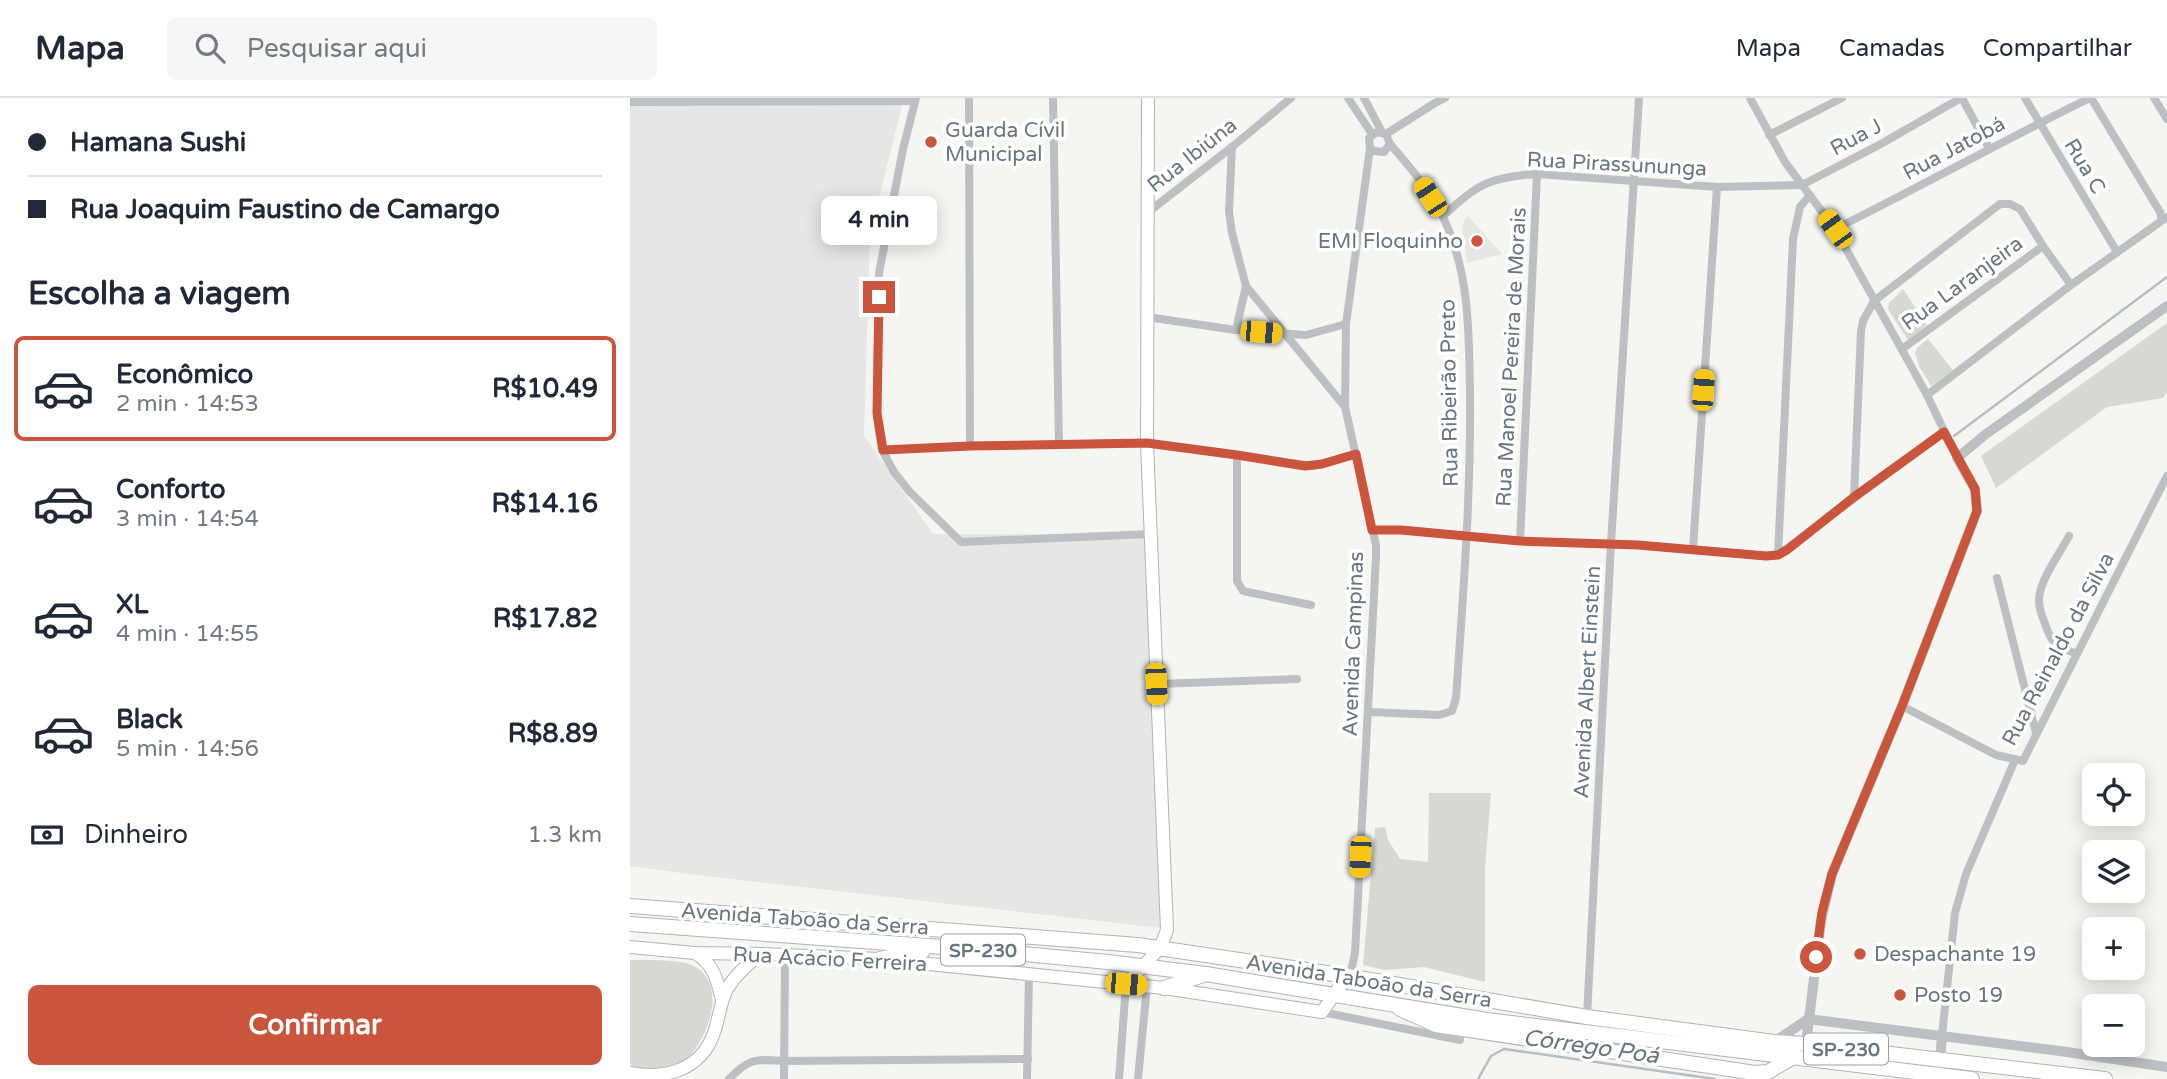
<!DOCTYPE html>
<html lang="pt">
<meta charset="utf-8">
<style>
body{margin:0;font-family:"Varela Round",sans-serif;background:#f6f6f7;color:#1f2937;height:100vh;display:flex;flex-direction:column;font-size:26px;white-space:nowrap}
*{box-sizing:border-box;margin:0}
p{font-size:23px;color:#747a83}
.icon{flex:none;width:38px;height:38px;fill:none;stroke:currentColor;stroke-width:2;stroke-linecap:round;stroke-linejoin:round}
.map{position:relative;flex:1;overflow:hidden}
.drawer{display:flex;flex-direction:column;background:#fff;width:630px}
.drawer>*{flex:none}
.hud{display:grid;align-content:center;height:154px;padding:0 28px;background:#fff}
.buttons{position:absolute;left:1452px;top:665px;display:grid;gap:14px}
.buttons a{display:grid;place-items:center;width:63px;height:63px;border-radius:10px;background:#fff;box-shadow:0 4px 18px #0003;font-size:35px}
.end{position:absolute;width:32px;height:32px;margin:-16px;border:9px solid #cb553c;background:#fff;box-shadow:0 0 0 4px #fff}
.from{border-radius:50%}
.bubble{position:absolute;height:49px;border-radius:10px;background:#fff;box-shadow:0 4px 18px #0003;font-size:23px;font-weight:800;line-height:49px;text-align:center}
.car{position:absolute;width:21px;height:42px;margin:-21px -10px;border-radius:9px;box-shadow:0 0 5px 2px #0007;background:linear-gradient(#f5c518 24%,#345 0 40%,#f5c518 0 76%,#345 0 86%,#f5c518 0)}
.hud b{display:flex;align-items:center;gap:24px;height:66px;font-size:26px}
.hud b+b{border-top:2px solid #e0e1e3}
.hud i{width:18px;height:18px;background:#1f2937}
ul{padding:0;list-style:none}
li{display:flex;align-items:center;gap:21px;height:105px;margin:0 14px 10px;padding:0 14px;border:4px solid transparent;border-radius:10px}
li div{flex:1}
li b{display:block;font-size:26px}
li em{font-style:normal;font-weight:800}
li.selected{border-color:#cb553c}
li>.icon{width:63px;height:63px;stroke-width:1.5}
h2{padding:0 28px;font-size:32px;line-height:84px}
.pay{display:flex;align-items:center;gap:18px;height:77px;padding:0 28px;font-size:26px}
.pay p{margin-inline-start:auto}
.action{display:flex;gap:14px;margin-top:auto;padding:14px 28px}
.action a{flex:1;height:80px;border-radius:10px;background:#cb553c;color:#fff;font-size:28px;font-weight:800;line-height:80px;text-align:center}
header{display:flex;align-items:center;gap:42px;box-sizing:border-box;height:98px;padding:0 35px;background:#fff;border-bottom:2px solid #e0e1e3}
header strong{font-size:33px}
nav{display:flex;gap:38px;margin-inline-start:auto;font-size:24px}
.search{width:490px;height:63px;background:#f6f6f7;display:flex;align-items:center;gap:18px;box-sizing:border-box;padding:0 24px;border-radius:10px;color:#747a83;font-size:26px}
main{display:flex;flex:1;min-height:0}
.map>svg:first-child{display:block}
</style>
<header>
<strong>Mapa</strong>
<div class="search"><svg class="icon" aria-label="search" viewBox="0 0 24 24"><circle cx="10" cy="10" r="6"/><path d="M15 15l6 6"/></svg>Pesquisar aqui</div>
<nav><a>Mapa</a><a>Camadas</a><a>Compartilhar</a></nav>
</header>
<main>
<section class="drawer">
<div class="hud">
<b><i class="from"></i>Hamana Sushi</b>
<b><i></i>Rua Joaquim Faustino de Camargo</b>
</div>
<h2>Escolha a viagem</h2>
<ul>
<li class="selected"><svg class="icon" aria-label="car" viewBox="0 0 24 24"><path d="M5 17H2v-5l4-1 3-4h7l3 4 3 1v5h-3M9 17h6M6 11h13"/><circle cx="7" cy="17" r="2"/><circle cx="17" cy="17" r="2"/></svg><div><b>Econômico</b><p>2 min · 14:53</p></div><em>R$10.49</em></li>
<li><svg class="icon" aria-label="car" viewBox="0 0 24 24"><path d="M5 17H2v-5l4-1 3-4h7l3 4 3 1v5h-3M9 17h6M6 11h13"/><circle cx="7" cy="17" r="2"/><circle cx="17" cy="17" r="2"/></svg><div><b>Conforto</b><p>3 min · 14:54</p></div><em>R$14.16</em></li>
<li><svg class="icon" aria-label="car" viewBox="0 0 24 24"><path d="M5 17H2v-5l4-1 3-4h7l3 4 3 1v5h-3M9 17h6M6 11h13"/><circle cx="7" cy="17" r="2"/><circle cx="17" cy="17" r="2"/></svg><div><b>XL</b><p>4 min · 14:55</p></div><em>R$17.82</em></li>
<li><svg class="icon" aria-label="car" viewBox="0 0 24 24"><path d="M5 17H2v-5l4-1 3-4h7l3 4 3 1v5h-3M9 17h6M6 11h13"/><circle cx="7" cy="17" r="2"/><circle cx="17" cy="17" r="2"/></svg><div><b>Black</b><p>5 min · 14:56</p></div><em>R$8.89</em></li>
</ul>
<div class="pay"><svg class="icon" aria-label="cash" viewBox="0 0 24 24"><path d="M3 7h18v10H3z"/><circle cx="12" cy="12" r="2"/></svg>Dinheiro<p>1.3 km</p></div>
<div class="action"><a>Confirmar</a></div>
</section>
<div class="map">
<svg width="1537" height="981" viewBox="0 0 1537 981">
<rect width="100%" height="100%" fill="#f5f5f2"/>
<g fill="#e6e6e5">
<path d="M 0,0 L 274,0 L 240,136 L 234,338 L 303,436 L 515,436 L 530,830 L 66,777 L 0,768 Z"/>
<path d="M 837,117 L 872,156 L 837,165 L 832,130 Z"/>
</g>
<g fill="#d5d9d2">
<path d="M 1273,191 L 1297,227 L 1278,242 L 1258,211 L 1259,205 Z"/>
<path d="M 1537,225 L 1537,294 L 1533,300 L 1477,309 L 1366,390 L 1351,358 Z"/>
<path d="M 1298,241 L 1323,272 L 1301,288 L 1289,268 L 1285,254 L 1288,249 Z"/>
<path d="M 799,695 L 861,695 L 855,771 L 855,884 L 794,869 L 755,872 L 733,867 L 745,730 L 755,729 L 758,742 L 770,761 L 798,764 Z"/>
<path d="M 0,862 C 16,862 51,861 64,868 C 96,886 80,932 63,954 C 60,958 56,964 52,966 C 42,971 26,973 15,975 L 0,966 Z"/>
</g>
<g fill="none" stroke-linecap="round" stroke-linejoin="round">
<g stroke="#b3bfc2" stroke-width="2.5">
<path d="M 1324,338 L 1537,179"/>
<path d="M 848,981 L 861,958 L 874,951 L 1085,981"/>
</g>
<defs>
<g id="secondary">
<path d="M 0,849 L 65,855 L 131,856 L 250,861 L 534,890 L 692,914 L 717,878"/>
<path d="M 65,855 C 84,866 87,882 92,902"/>
<path d="M 496,886 L 530,850 L 537,832 L 517,345 L 518,0"/>
<path d="M 0,975 C 32,981 66,974 81,942 C 89,926 89,906 97,891 C 106,876 118,866 131,856"/>
</g>
<g id="motorway">
<path d="M 0,808 L 508,847 L 717,878 L 957,919 L 1144,944 L 1176,946 L 1475,981"/>
<path d="M 0,826 L 340,851 L 478,864 L 576,876 L 857,922 L 1342,981"/>
<path d="M 250,861 L 293,853"/>
<path d="M 534,890 L 573,877"/>
<path d="M 770,911 L 806,927 L 1125,975 L 1138,974 L 1165,958"/>
</g>
</defs>
<use href="#secondary" stroke="#afb4b7" stroke-width="14"/>
<use href="#motorway" stroke="#b0b3b6" stroke-width="16"/>
<g stroke="#bcc0c3" stroke-width="8">
<path d="M 286,0 L 273,51 L 249,175 L 247,315 L 249,334 L 252,352 L 264,374 L 279,393 L 331,444 L 521,436"/>
<path d="M 339,0 L 340,348"/>
<path d="M 423,0 L 429,347"/>
<path d="M 718,0 L 742,36"/>
<path d="M 734,0 L 752,34"/>
<path d="M 1120,0 L 1155,64 L 1205,131 L 1297,297 L 1327,360"/>
<path d="M 1332,0 L 1359,50"/>
<path d="M 1395,0 L 1487,154"/>
<path d="M 1461,0 L 1530,114 L 1532,122"/>
<path d="M 1524,0 L 1537,21"/>
<path d="M 0,4 L 285,3"/>
<path d="M 756,36 L 805,5 L 815,0"/>
<path d="M 1139,37 L 1212,0"/>
<path d="M 602,49 L 599,113 L 602,135 L 616,188 L 715,309"/>
<path d="M 517,115 L 602,49 L 661,0"/>
<path d="M 813,118 C 848,86 859,79 907,76 L 1087,89 L 1172,87 L 1249,47 L 1331,0"/>
<path d="M 1205,131 C 1290,89 1374,42 1460,0"/>
<path d="M 517,219 L 606,232 L 676,237 L 716,226"/>
<path d="M 606,232 L 616,188"/>
<path d="M 1272,251 L 1413,148"/>
<path d="M 1297,297 L 1441,187"/>
<path d="M 252,352 L 340,348 L 517,345 L 683,368 L 726,356"/>
<path d="M 607,357 L 607,483 L 613,493 L 681,507"/>
<path d="M 1224,399 L 1231,233 L 1233,223 L 1244,203 L 1370,106 L 1380,106 L 1390,111 L 1413,148 L 1441,187 L 1537,119"/>
<path d="M 742,432 L 771,432 L 890,443 L 1008,447 L 1136,458 L 1148,457 L 1313,334"/>
<path d="M 1439,438 C 1430,455 1409,483 1409,502 C 1409,509 1411,516 1414,523 C 1421,545 1425,548 1447,556"/>
<path d="M 890,443 L 907,76"/>
<path d="M 1063,451 L 1087,89"/>
<path d="M 1148,457 L 1163,141 L 1170,109 L 1180,97"/>
<path d="M 1367,480 L 1406,635"/>
<path d="M 526,586 L 667,581"/>
<path d="M 1272,608 L 1366,657 L 1393,663 L 1537,378"/>
<path d="M 739,614 L 809,617 L 822,613 L 826,600 C 833,499 841,398 840,297 C 839,236 840,175 813,119 C 800,92 779,68 760,46"/>
<path d="M 717,878 L 722,869 L 725,855 L 746,459 L 746,447 L 715,309 L 716,226 L 740,50 L 739,40 L 747,34 L 756,36 L 760,46 L 754,54 L 744,53 L 740,50"/>
<path d="M 692,914 L 830,942"/>
<path d="M 957,919 L 981,445 L 1009,0"/>
<path d="M 1312,937 L 1325,815 L 1336,776 L 1385,662"/>
<path d="M 99,981 C 119,960 126,961 153,963 L 398,961"/>
<path d="M 154,981 L 155,857"/>
<path d="M 397,981 L 399,876"/>
<path d="M 489,981 L 496,886"/>
<path d="M 508,981 L 517,888"/>
</g>
<g stroke="#bcc0c3" stroke-width="10">
<path d="M 1178,921 L 1430,953 L 1537,969"/>
<path d="M 1144,944 L 1178,921"/>
<path d="M 1176,946 L 1191,823 L 1202,776 L 1272,608 L 1347,413 L 1345,391 L 1327,360 L 1356,336 L 1537,208"/>
<path d="M 1309,977 L 1312,937"/>
</g>
<use href="#secondary" stroke="#fff" stroke-width="12"/>
<use href="#motorway" stroke="#fff" stroke-width="14"/>
</g>
<g fill="none" stroke-linecap="round" stroke-linejoin="round">
<path stroke="#cb553c" stroke-width="9" d="M 249,199 L 247,315 L 253,352 L 340,348 L 517,345 L 607,357 L 675,368 L 692,366 L 726,356 L 742,432 L 771,432 L 890,443 L 1008,447 L 1136,458 L 1148,457 L 1157,452 L 1224,399 L 1314,334 L 1345,391 L 1347,413 L 1272,608 L 1202,776 L 1192,814 L 1186,859"/>
</g>
<g fill="#cb553c" stroke="#fff" stroke-width="2.5">
<circle cx="301" cy="44" r="7"/>
<circle cx="847" cy="143" r="7"/>
<circle cx="1230" cy="856" r="7"/>
<circle cx="1270" cy="897" r="7"/>
</g>
<g text-anchor="middle" stroke-width="7" stroke-linejoin="round" paint-order="stroke">
<g fill="#fff" stroke="#959fa5" stroke-width="2">
<rect x="311" y="836.5" width="84" height="31" rx="5"/>
<rect x="1174" y="935.5" width="84" height="31" rx="5"/>
</g>
<g font-size="19" font-weight="bold" fill="#68767f">
<text x="353" y="859">SP-230</text>
<text x="1216" y="958">SP-230</text>
</g>
<g font-size="21" fill="#68767f" stroke="#fff" text-anchor="start">
<text x="315" y="39">Guarda Cívil<tspan x="315" dy="24">Municipal</tspan></text>
<text x="833" y="150" text-anchor="end">EMI Floquinho</text>
<text x="1244" y="863">Despachante 19</text>
<text x="1284" y="904">Posto 19</text>
</g>
<g font-size="21" fill="#68767f" stroke="#fff">
<text transform="translate(1226 39) rotate(-28)" y="7">Rua J</text>
<text transform="translate(1324 50) rotate(-28)" y="7">Rua Jatobá</text>
<text transform="translate(562 57) rotate(-38)" y="7">Rua Ibiúna</text>
<text transform="translate(987 66) rotate(3)" y="7">Rua Pirassununga</text>
<text transform="translate(1455 68) rotate(59)" y="7">Rua C</text>
<text transform="translate(1332 185) rotate(-36)" y="7">Rua Laranjeira</text>
<text transform="translate(881 259) rotate(-87)" y="7">Rua Manoel Pereira de Morais</text>
<text transform="translate(819 295) rotate(-91)" y="7">Rua Ribeirão Preto</text>
<text transform="translate(723 546) rotate(-88)" y="7">Avenida Campinas</text>
<text transform="translate(1428 551) rotate(-62)" y="7">Rua Reinaldo da Silva</text>
<text transform="translate(957 584) rotate(-87)" y="7">Avenida Albert Einstein</text>
<text transform="translate(175 821) rotate(4)" y="7">Avenida Taboão da Serra</text>
<text transform="translate(200 861) rotate(3)" y="7">Rua Acácio Ferreira</text>
<text transform="translate(739 883) rotate(9)" y="7">Avenida Taboão da Serra</text>
</g>
<g font-size="23" font-style="italic" fill="#63777b" stroke="#fff">
<text transform="translate(961 948) rotate(8)" y="8">Córrego Poá</text>
</g>
</g>
</svg>
<div class="buttons">
<a><svg class="icon" aria-label="locate" viewBox="0 0 24 24"><circle cx="12" cy="12" r="6"/><path d="M12 2v4M12 18v4M2 12h4M18 12h4"/></svg></a>
<a><svg class="icon" aria-label="layers" viewBox="0 0 24 24"><path d="M12 4l9 5-9 5-9-5zM3 14l9 5 9-5"/></svg></a>
<a>+</a>
<a>−</a>
</div>
<i class="end from" style="left:1186px;top:859px"></i>
<i class="end" style="left:249px;top:199px"></i>
<div class="bubble" style="left:191px;top:98px;width:116px">4 min</div>
<i class="car" style="left:800px;top:99px;rotate:327deg"></i>
<i class="car" style="left:1205px;top:131px;rotate:324deg"></i>
<i class="car" style="left:631px;top:234px;rotate:95deg"></i>
<i class="car" style="left:1073px;top:292px;rotate:4deg"></i>
<i class="car" style="left:526px;top:586px;rotate:177deg"></i>
<i class="car" style="left:730px;top:759px;rotate:183deg"></i>
<i class="car" style="left:496px;top:886px;rotate:95deg"></i>
</div>
</main>
